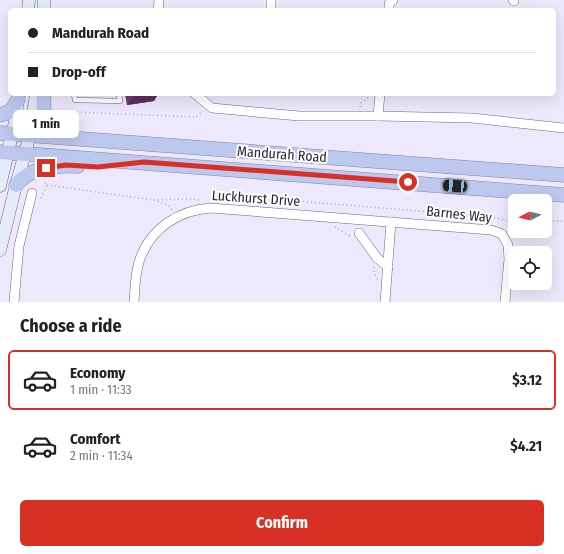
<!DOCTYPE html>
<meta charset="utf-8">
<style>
body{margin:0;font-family:"Fira Sans Condensed",sans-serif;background:#f2f2f2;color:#222;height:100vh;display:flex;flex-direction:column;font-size:15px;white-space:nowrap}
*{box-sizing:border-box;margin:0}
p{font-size:13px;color:#767676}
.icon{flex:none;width:22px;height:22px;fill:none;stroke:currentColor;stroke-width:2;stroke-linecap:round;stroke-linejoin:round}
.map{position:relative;height:302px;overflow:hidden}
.panel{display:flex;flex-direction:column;background:#fff;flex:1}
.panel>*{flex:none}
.top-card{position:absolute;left:8px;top:8px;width:548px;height:88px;border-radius:6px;box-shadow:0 4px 16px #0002;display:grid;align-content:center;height:88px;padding:0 20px;background:#fff}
.needle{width:26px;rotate:263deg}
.fabs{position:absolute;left:508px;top:194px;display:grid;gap:8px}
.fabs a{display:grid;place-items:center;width:44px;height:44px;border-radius:6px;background:#fff;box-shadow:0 4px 16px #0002;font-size:20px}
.end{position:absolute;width:18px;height:18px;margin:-9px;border:5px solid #d93025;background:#fff;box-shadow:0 0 0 2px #fff}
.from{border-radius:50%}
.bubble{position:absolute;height:28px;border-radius:6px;background:#fff;box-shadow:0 4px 16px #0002;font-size:13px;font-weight:700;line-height:28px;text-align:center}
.car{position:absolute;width:12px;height:24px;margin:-12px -6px;border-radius:5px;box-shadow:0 0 3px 1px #0007;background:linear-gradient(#222 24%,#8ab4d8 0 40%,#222 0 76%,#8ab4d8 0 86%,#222 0)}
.top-card b{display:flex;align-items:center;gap:14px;height:38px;font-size:15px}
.top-card b+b{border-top:1px solid #e0e0e0}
.top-card i{width:10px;height:10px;background:#222}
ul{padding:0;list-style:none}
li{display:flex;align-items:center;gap:12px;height:60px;margin:0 8px 6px;padding:0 12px;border:2px solid transparent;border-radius:6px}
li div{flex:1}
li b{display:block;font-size:15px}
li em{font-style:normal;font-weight:700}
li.selected{border-color:#d93025}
li>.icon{width:36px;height:36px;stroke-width:1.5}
h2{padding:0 20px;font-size:18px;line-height:48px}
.button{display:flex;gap:8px;margin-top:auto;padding:8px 20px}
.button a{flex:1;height:46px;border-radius:6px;background:#d93025;color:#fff;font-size:16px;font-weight:700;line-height:46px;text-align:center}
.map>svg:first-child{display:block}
</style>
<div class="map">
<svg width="564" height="302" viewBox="0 0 564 302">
<rect width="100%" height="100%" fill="#ede8fb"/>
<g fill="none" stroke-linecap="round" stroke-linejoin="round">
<defs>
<path id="service" d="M 74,94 L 75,100 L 120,101 L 119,94"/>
<g id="minor">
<path d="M 513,0 L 514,1"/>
<path d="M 271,6 L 271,0"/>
<path d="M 158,10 L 159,0"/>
<path d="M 389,10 L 389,4 L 393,0"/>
<path d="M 195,94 L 212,108 L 299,116 L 378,116 L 472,118 L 564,128"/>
<path d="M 378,116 L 380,94"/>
<path d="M 359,233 L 377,258 L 388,267"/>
<path d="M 14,302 L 19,246 L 32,193"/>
<path d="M 134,302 C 135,288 135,272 140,259 C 151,228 179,210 211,208 L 491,230 L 502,234 L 508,245 L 509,259 L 505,302"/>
<path d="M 385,302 L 391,222"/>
</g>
<g id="secondary">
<path d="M 28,10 L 29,0"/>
<path d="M 44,10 L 44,0"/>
<path d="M 0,186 L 15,122 L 18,99"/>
<path d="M 0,250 L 16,185 L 30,135 L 36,94"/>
</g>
<g id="trunk">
<path d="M 44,94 C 42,112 45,129 63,137"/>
<path d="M 0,115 C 10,113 14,108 18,99"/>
<path d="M 0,133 L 564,175"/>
<path d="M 0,152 L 564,195"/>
<path d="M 16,185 C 30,167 56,165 78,166"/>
</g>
</defs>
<use href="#service" stroke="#6f6782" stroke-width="5.5"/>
<use href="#minor" stroke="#6f6782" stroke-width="10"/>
<use href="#secondary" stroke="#6f6782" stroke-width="13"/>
<use href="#trunk" stroke="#7f88aa" stroke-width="15"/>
<g stroke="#aca8b8" stroke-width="1.5" stroke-dasharray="1 3" stroke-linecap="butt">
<path d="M 360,107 L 361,103 L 370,96"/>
<path d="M 58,117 L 66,113 L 74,112 L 196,117 L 203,111"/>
<path d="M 47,185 L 154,200 L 169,206 L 173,211"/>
<path d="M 41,198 L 47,185 L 43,181"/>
<path d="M 154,200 L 189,199 L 200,200"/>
<path d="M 252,202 L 260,198 L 492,217 L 515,223"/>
<path d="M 545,221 L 564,221"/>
<path d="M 335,227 L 350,236"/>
<path d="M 374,267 L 374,273 L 378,280"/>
</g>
<use href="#service" stroke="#fff" stroke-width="4.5"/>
<use href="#minor" stroke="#fff" stroke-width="9"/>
<use href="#secondary" stroke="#e6ebf9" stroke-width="12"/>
<use href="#trunk" stroke="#bcc8ee" stroke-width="14"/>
</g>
<path fill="#703b72" d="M 125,94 L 158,94 L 154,101 L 127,105 Z"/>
<path fill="#5b305c" d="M 143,94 L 158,94 L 154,101 L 127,105 L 134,96 Z"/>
<path fill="#824584" stroke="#5b305c" d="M 134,94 L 143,94 L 134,96 Z"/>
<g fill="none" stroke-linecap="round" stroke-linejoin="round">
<path stroke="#d93025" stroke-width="5" d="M 46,168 L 66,165 L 98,167 L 144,162 L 408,182"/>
</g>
<g text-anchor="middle" stroke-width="4" stroke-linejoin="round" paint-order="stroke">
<g font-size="14" fill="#2b2833" stroke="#fff">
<text transform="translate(282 154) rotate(4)" y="5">Mandurah Road</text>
<text transform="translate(256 198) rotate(4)" y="5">Luckhurst Drive</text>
<text transform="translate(459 214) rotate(6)" y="5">Barnes Way</text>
</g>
</g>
</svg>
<div class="fabs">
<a><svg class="needle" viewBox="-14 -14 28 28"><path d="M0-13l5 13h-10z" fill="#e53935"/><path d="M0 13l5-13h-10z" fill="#767676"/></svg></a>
<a><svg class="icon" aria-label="locate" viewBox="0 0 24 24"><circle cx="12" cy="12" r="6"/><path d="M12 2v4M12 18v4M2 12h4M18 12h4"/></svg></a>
</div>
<i class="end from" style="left:408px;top:182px"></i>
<i class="end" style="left:46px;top:168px"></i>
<div class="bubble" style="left:13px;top:110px;width:66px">1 min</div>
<i class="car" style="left:455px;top:186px;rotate:274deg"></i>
<div class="top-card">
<b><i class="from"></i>Mandurah Road</b>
<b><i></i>Drop-off</b>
</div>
</div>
<section class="panel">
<h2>Choose a ride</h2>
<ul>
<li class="selected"><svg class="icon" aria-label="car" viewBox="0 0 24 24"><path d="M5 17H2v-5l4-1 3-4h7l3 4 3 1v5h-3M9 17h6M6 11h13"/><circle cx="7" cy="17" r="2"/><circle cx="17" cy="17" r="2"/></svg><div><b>Economy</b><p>1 min · 11:33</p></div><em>$3.12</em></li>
<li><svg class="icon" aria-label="car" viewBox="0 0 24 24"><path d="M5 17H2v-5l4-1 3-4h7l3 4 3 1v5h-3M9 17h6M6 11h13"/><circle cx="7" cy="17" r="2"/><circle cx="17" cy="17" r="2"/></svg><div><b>Comfort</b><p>2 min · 11:34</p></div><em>$4.21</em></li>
</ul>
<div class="button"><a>Confirm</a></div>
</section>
